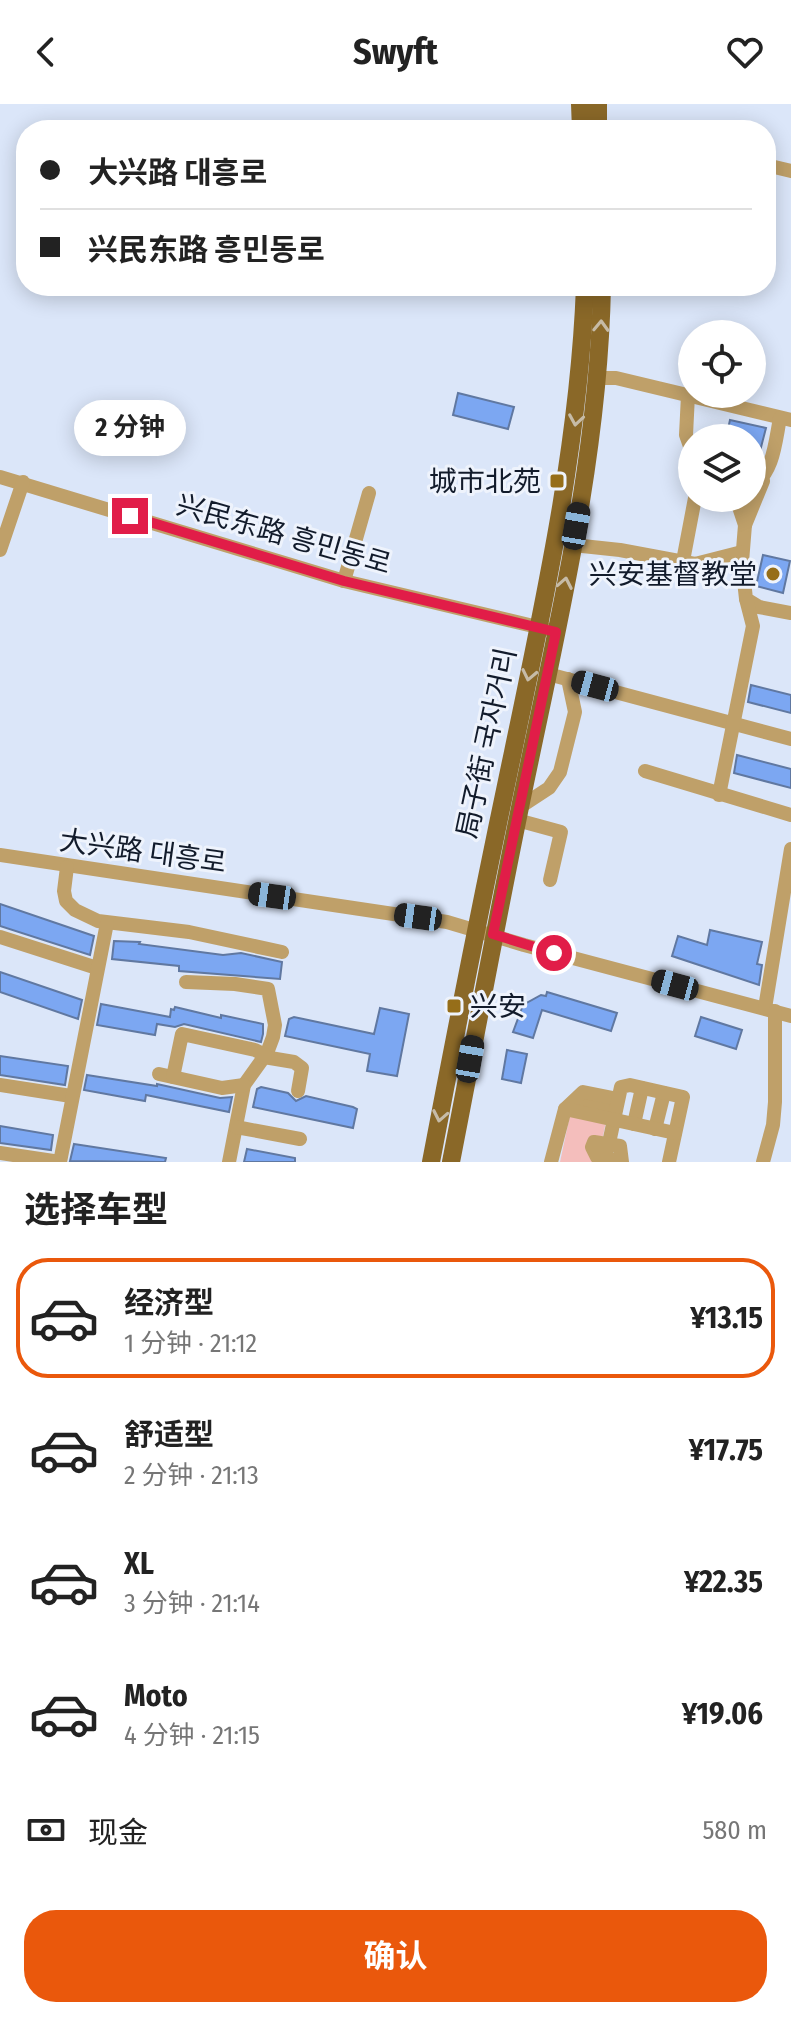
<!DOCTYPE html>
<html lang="zh">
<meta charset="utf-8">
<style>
body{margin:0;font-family:"Fira Sans Condensed","Noto Sans SC","Noto Sans KR",sans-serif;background:#f6f6f6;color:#222;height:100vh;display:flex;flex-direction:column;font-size:30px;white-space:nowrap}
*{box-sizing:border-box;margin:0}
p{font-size:26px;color:#767676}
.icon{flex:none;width:44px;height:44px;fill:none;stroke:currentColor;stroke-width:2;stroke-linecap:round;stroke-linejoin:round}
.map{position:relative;height:1058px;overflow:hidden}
.panel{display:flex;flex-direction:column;background:#fff;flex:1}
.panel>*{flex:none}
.top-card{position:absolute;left:16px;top:16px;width:760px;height:176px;border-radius:32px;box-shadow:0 4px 20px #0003;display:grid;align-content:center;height:176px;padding:0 24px;background:#fff}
.tools{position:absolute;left:678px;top:216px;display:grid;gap:16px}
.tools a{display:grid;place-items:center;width:88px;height:88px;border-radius:50%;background:#fff;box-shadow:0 4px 20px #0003;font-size:40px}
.end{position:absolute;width:36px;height:36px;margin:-18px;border:10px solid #e11d48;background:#fff;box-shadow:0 0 0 4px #fff}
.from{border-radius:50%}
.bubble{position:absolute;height:56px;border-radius:28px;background:#fff;box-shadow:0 4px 20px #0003;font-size:26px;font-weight:700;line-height:56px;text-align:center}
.car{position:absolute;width:24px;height:48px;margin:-24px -12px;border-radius:10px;box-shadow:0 0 6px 2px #0007;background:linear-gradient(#222 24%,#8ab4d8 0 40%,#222 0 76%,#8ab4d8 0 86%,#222 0)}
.top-card b{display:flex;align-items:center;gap:28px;height:76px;font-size:30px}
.top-card b+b{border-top:2px solid #e0e0e0}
.top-card i{width:20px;height:20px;background:#222}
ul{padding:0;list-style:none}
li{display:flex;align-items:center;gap:24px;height:120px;margin:0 16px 12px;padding:0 8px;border:4px solid transparent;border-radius:32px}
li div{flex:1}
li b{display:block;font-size:30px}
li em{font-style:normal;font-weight:700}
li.active{border-color:#ea580c}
li>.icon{width:72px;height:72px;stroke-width:1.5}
h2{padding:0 24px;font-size:36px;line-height:96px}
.pay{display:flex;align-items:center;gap:20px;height:88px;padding:0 24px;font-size:30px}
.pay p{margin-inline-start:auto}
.cta{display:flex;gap:16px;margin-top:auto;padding:16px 24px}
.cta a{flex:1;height:92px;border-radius:32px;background:#ea580c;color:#fff;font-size:32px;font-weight:700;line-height:92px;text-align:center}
header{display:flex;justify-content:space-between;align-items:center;height:104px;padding:0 24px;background:#fff;font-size:36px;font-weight:700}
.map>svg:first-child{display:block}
</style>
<header><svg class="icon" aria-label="back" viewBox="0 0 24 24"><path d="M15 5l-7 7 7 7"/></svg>Swyft<svg class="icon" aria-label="heart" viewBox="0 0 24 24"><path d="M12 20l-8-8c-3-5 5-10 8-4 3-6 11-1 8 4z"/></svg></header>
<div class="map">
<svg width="791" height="1058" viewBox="0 0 791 1058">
<rect width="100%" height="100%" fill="#dbe6f9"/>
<path fill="#f4bebc" d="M 570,1011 L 606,1017 L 603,1032 L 591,1032 L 590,1049 L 598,1058 L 560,1058 Z"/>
<g fill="#7ca7f2" stroke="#6078a1" stroke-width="2">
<path d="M 458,289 L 514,303 L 508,325 L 453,311 Z"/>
<path d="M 730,316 L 766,324 L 760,347 L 752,345 L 752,334 L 726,334 Z"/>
<path d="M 763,451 L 790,457 L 783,489 L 756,482 Z"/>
<path d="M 751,581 L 791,591 L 791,609 L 748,598 Z"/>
<path d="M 737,651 L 791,665 L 791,684 L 734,669 Z"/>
<path d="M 0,800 L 94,832 L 90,851 L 0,822 Z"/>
<path d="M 710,826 L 762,838 L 757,860 L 762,861 L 759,881 L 672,852 L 678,832 L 707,841 Z"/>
<path d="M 114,837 L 140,838 L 139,840 L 223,851 L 241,849 L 282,858 L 280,875 L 179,867 L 179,862 L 112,855 Z"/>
<path d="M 0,868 L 82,896 L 78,915 L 0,888 Z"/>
<path d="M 547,888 L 617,909 L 611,927 L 542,906 L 533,934 L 513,928 L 523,901 L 541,891 L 546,892 Z"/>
<path d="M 101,900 L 170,913 L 171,905 L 174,906 L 175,903 L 221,914 L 221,911 L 263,920 L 263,930 L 261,938 L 184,920 L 175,923 L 157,920 L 155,931 L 97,921 Z"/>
<path d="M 380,904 L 409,910 L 397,972 L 367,967 L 370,950 L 285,932 L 289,915 L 294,913 L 374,930 Z"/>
<path d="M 701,913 L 742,926 L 736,945 L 695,932 Z"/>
<path d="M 507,946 L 527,950 L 521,979 L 502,975 Z"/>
<path d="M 0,952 L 68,962 L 65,981 L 0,971 Z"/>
<path d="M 87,971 L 157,982 L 157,980 L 220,994 L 232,993 L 229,1008 L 146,991 L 145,997 L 84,986 Z"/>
<path d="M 261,983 L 288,989 L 296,997 L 306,992 L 353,1003 L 357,1005 L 353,1024 L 253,1003 L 257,985 Z"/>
<path d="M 0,1022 L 53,1031 L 51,1046 L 0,1039 Z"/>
<path d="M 74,1040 L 166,1054 L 165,1058 L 70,1057 Z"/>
<path d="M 247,1045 L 295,1054 L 295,1058 L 244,1058 Z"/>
</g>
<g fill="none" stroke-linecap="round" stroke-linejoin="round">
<g stroke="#bfa069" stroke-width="14">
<path d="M 598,26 L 622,26"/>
<path d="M 766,61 L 791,67"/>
<path d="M 598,274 L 616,274 L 791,316"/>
<path d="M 688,291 L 686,331 L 692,348"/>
<path d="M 0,373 L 344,477 L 546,525"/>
<path d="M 752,383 C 774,367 775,339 780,314"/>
<path d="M 736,394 L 745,421 L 742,458 L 746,495 L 759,503 L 791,509"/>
<path d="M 745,421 L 763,377"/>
<path d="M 573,441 L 620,446 L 695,460 L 742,448"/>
<path d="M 0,446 L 23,378"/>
<path d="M 683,457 L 695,394"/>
<path d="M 344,477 L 369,389"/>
<path d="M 548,570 L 791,635"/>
<path d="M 645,667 L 791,711"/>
<path d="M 719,691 L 753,522 L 746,495"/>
<path d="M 520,703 L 549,684 L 560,668 L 575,608 L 568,575"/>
<path d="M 517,716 L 561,728 L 550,776"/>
<path d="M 0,751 L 447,818 L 524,841 L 791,912"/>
<path d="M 67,763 L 64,787 L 66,797 L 75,806 L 98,817 L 189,828 L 282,848"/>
<path d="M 0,833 L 97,864"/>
<path d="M 186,878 L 235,880 L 268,885 L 275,921 L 273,933 L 267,949 L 244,981 L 229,1058"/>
<path d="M 765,904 L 791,745"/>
<path d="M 264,953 L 294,958 L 302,964 L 298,987"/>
<path d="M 159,970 L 222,984 L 244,981"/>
<path d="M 173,973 L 182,930 L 255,946 L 265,951"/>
<path d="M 0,981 L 71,992"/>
<path d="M 569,1003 L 583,998 L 616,1005"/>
<path d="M 565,1005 L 583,988 L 618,995"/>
<path d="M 634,1020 L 642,984"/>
<path d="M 236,1023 L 300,1035"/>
<path d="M 655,1025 L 664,989"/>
<path d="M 609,1039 L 621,983 L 630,981 L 683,993 L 669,1058"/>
<path d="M 0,1049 L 60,1058 L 107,819"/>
<path d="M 551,1058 L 565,1005 L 675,1029"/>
<path d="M 614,1058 L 609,1054 L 597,1053 L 592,1043 L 594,1038 L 620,1042 L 622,1058"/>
<path d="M 763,1058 L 773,1021 L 775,998 L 775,907"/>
</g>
<g stroke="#8a6828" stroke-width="18">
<path d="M 580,0 L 581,26"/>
<path d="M 598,0 L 598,26"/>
<path d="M 431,1058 C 457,921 484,785 513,648 C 545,494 579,340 585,182"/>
<path d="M 451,1058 C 477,925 501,792 529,660 C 562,502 599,344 602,182"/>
</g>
</g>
<defs><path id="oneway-chevron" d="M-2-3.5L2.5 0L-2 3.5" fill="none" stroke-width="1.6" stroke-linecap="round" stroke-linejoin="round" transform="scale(2)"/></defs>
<g stroke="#c6bba7">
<use href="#oneway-chevron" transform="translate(601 222) rotate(-88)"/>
<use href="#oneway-chevron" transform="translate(576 316) rotate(99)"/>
<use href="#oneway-chevron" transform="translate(565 479) rotate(-79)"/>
<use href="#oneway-chevron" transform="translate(529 571) rotate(102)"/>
<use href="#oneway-chevron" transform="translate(440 1012) rotate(101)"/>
</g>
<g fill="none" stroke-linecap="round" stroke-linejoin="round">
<path stroke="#e11d48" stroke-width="10" d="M 130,412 L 344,477 L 556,528 L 493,830 L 554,849"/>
</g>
<g fill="#966e19" stroke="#eef3fc" stroke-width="3">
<rect x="549" y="369" width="16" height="16" rx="4"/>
<circle cx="773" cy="470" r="8"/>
<rect x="446" y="894" width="16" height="16" rx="4"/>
</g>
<g text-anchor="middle" stroke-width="6" stroke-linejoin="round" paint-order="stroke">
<g font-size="28" fill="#121b2b" stroke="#eef3fc" text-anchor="end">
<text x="541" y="387">城市北苑</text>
<text x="757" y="480">兴安基督教堂</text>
<text x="470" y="912" text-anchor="start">兴安</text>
</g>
<g font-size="28" fill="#121b2b" stroke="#eef3fc">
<text transform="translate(284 430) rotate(16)" y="10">兴民东路 흥민동로</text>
<text transform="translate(486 639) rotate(-78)" y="10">局子街 국자거리</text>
<text transform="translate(143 747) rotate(8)" y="10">大兴路 대흥로</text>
</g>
</g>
</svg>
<div class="tools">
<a><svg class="icon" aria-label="locate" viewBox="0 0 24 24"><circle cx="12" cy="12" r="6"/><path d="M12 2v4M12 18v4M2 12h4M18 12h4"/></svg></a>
<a><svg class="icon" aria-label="layers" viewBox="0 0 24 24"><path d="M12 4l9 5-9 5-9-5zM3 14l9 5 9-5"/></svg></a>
</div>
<i class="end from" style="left:554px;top:849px"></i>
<i class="end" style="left:130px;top:412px"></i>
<div class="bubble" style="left:74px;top:296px;width:112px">2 分钟</div>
<i class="car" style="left:576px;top:422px;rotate:10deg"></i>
<i class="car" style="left:595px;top:582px;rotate:285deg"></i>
<i class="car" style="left:272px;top:792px;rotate:278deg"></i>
<i class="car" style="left:418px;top:813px;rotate:278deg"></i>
<i class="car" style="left:675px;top:881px;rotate:285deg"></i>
<i class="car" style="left:470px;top:955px;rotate:10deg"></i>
<div class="top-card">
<b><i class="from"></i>大兴路 대흥로</b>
<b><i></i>兴民东路 흥민동로</b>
</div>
</div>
<section class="panel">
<h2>选择车型</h2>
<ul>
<li class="active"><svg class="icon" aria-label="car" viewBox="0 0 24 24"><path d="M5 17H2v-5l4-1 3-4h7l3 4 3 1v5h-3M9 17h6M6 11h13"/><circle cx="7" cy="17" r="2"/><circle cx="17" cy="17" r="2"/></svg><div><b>经济型</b><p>1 分钟 · 21:12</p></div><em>¥13.15</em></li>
<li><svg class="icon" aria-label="car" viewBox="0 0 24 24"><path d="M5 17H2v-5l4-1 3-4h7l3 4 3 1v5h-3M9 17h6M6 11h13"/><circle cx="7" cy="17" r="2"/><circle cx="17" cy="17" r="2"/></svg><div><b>舒适型</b><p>2 分钟 · 21:13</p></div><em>¥17.75</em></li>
<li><svg class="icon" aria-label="car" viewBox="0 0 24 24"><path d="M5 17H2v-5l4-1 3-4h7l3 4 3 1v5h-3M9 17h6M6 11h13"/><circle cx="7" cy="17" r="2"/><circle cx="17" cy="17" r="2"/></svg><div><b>XL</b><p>3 分钟 · 21:14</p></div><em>¥22.35</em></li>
<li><svg class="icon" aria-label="car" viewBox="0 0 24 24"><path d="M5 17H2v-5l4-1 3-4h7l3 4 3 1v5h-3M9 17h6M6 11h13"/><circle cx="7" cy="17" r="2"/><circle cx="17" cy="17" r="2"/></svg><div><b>Moto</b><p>4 分钟 · 21:15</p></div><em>¥19.06</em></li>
</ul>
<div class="pay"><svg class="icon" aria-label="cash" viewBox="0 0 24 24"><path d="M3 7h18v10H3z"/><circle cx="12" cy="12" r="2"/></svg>现金<p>580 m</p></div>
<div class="cta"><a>确认</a></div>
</section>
